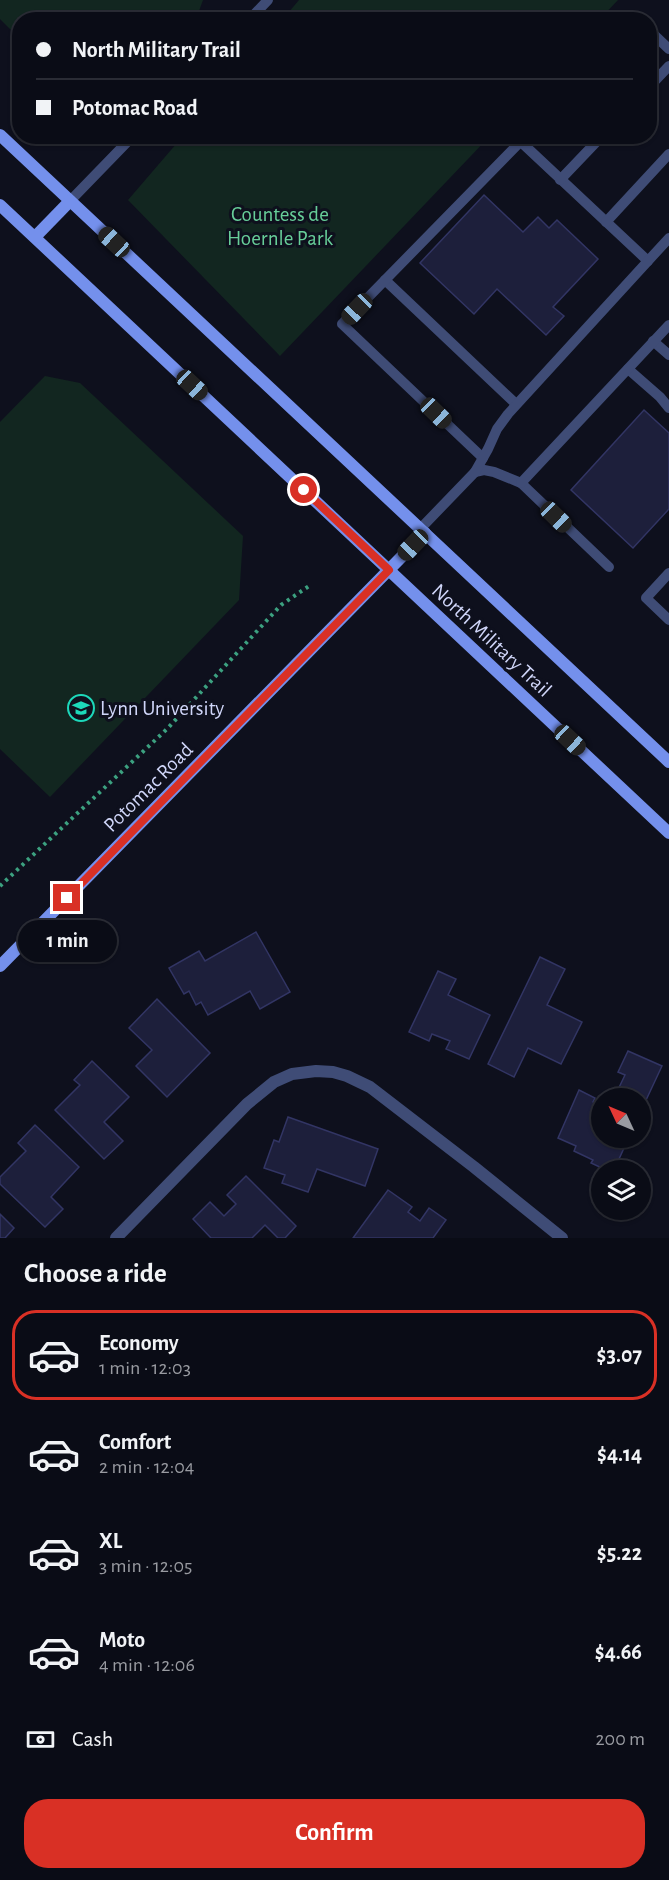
<!DOCTYPE html>
<meta charset="utf-8">
<style>
body{margin:0;font-family:"Alegreya Sans",sans-serif;background:#13151f;color:#f1f3f6;height:100vh;display:flex;flex-direction:column;font-size:22px;white-space:nowrap}
*{box-sizing:border-box;margin:0}
p{font-size:20px;color:#999ba1}
.icon{flex:none;width:33px;height:33px;fill:none;stroke:currentColor;stroke-width:2;stroke-linecap:round;stroke-linejoin:round}
.map{position:relative;height:1238px;overflow:hidden}
.side{display:flex;flex-direction:column;background:#0a0c16;flex:1}
.side>*{flex:none}
.hud{position:absolute;left:12px;top:12px;width:645px;height:132px;border-radius:24px;box-shadow:0 2px 4px #0004,0 0 0 2px #2a2c35;display:grid;align-content:center;height:132px;padding:0 24px;background:#0a0c16}
.needle{width:39px;rotate:314deg}
.controls{position:absolute;left:591px;top:1088px;display:grid;gap:12px}
.controls a{display:grid;place-items:center;width:60px;height:60px;border-radius:50%;background:#0a0c16;box-shadow:0 2px 4px #0004,0 0 0 2px #2a2c35;font-size:30px}
.end{position:absolute;width:27px;height:27px;margin:-14px;border:8px solid #d93025;background:#fff;box-shadow:0 0 0 3px #fff}
.from{border-radius:50%}
.bubble{position:absolute;height:42px;border-radius:21px;background:#0a0c16;box-shadow:0 2px 4px #0004,0 0 0 2px #2a2c35;font-size:20px;font-weight:600;line-height:42px;text-align:center}
.car{position:absolute;width:18px;height:36px;margin:-18px -9px;border-radius:8px;box-shadow:0 0 4px 2px #0007;background:linear-gradient(#222 24%,#8ab4d8 0 40%,#222 0 76%,#8ab4d8 0 86%,#222 0)}
.hud b{display:flex;align-items:center;gap:21px;height:57px;font-size:22px}
.hud b+b{border-top:2px solid #2a2c35}
.hud i{width:15px;height:15px;background:#f1f3f6}
ul{padding:0;list-style:none}
li{display:flex;align-items:center;gap:18px;height:90px;margin:0 12px 9px;padding:0 12px;border:3px solid transparent;border-radius:24px}
li div{flex:1}
li b{display:block;font-size:22px}
li em{font-style:normal;font-weight:600}
li.active{border-color:#d93025}
li>.icon{width:54px;height:54px;stroke-width:1.5}
h2{padding:0 24px;font-size:27px;line-height:72px}
.pay{display:flex;align-items:center;gap:15px;height:66px;padding:0 24px;font-size:22px}
.pay p{margin-inline-start:auto}
.cta{display:flex;gap:12px;margin-top:auto;padding:12px 24px}
.cta a{flex:1;height:69px;border-radius:24px;background:#d93025;color:#fff;font-size:24px;font-weight:600;line-height:69px;text-align:center}
.map>svg:first-child{display:block}
</style>
<div class="map">
<svg width="669" height="1238" viewBox="0 0 669 1238">
<rect width="100%" height="100%" fill="#0e101d"/>
<g fill="#122620">
<path d="M 0,0 L 203,0 L 196,19 L 20,20 L 19,38 L 0,19 Z"/>
<path d="M 299,0 L 618,0 L 600,19 L 283,19 Z"/>
<path d="M 183,136 L 489,136 L 489,137 L 280,356 L 128,200 Z"/>
<path d="M 45,376 L 80,383 L 243,536 L 239,600 L 50,797 L 0,749 L 0,422 Z"/>
</g>
<g fill="#1d1f3b" stroke="#323564" stroke-width="1.5">
<path d="M 484,195 L 523,232 L 538,217 L 549,228 L 557,220 L 598,259 L 553,307 L 564,316 L 546,335 L 497,289 L 474,314 L 420,263 Z"/>
<path d="M 644,410 L 669,433 L 669,509 L 633,548 L 571,490 Z"/>
<path d="M 256,932 L 290,992 L 260,1009 L 250,991 L 208,1015 L 201,1002 L 196,1005 L 189,991 L 184,994 L 169,968 L 199,951 L 205,961 Z"/>
<path d="M 540,957 L 565,969 L 547,1005 L 582,1022 L 561,1064 L 528,1048 L 514,1077 L 488,1064 Z"/>
<path d="M 438,971 L 456,979 L 448,995 L 490,1015 L 469,1059 L 446,1049 L 450,1041 L 432,1034 L 429,1041 L 409,1032 Z"/>
<path d="M 157,999 L 210,1053 L 167,1097 L 136,1066 L 152,1050 L 129,1028 Z"/>
<path d="M 628,1051 L 662,1066 L 640,1113 L 640,1098 L 614,1098 L 625,1075 L 618,1072 Z"/>
<path d="M 92,1061 L 129,1097 L 104,1122 L 123,1141 L 104,1159 L 55,1110 L 80,1085 L 74,1080 Z"/>
<path d="M 579,1090 L 595,1098 L 593,1102 L 602,1106 L 602,1137 L 629,1137 L 614,1170 L 606,1170 L 591,1163 L 593,1160 L 574,1151 L 576,1146 L 558,1138 Z"/>
<path d="M 288,1117 L 378,1149 L 365,1186 L 317,1169 L 308,1192 L 282,1183 L 285,1175 L 264,1168 L 274,1140 L 279,1142 Z"/>
<path d="M 35,1125 L 79,1167 L 51,1197 L 63,1209 L 45,1227 L 0,1184 L 0,1177 L 26,1151 L 18,1143 Z"/>
<path d="M 246,1176 L 296,1226 L 285,1238 L 278,1238 L 265,1225 L 252,1238 L 211,1238 L 193,1219 L 210,1202 L 224,1216 L 236,1204 L 227,1195 Z"/>
<path d="M 388,1190 L 412,1207 L 408,1212 L 420,1221 L 429,1208 L 446,1220 L 433,1238 L 353,1238 Z"/>
<path d="M 0,1214 L 14,1228 L 5,1238 L 0,1238 Z"/>
</g>
<g fill="none" stroke-linecap="round" stroke-linejoin="round">
<path stroke="#3ca180" stroke-width="4" stroke-dasharray="3 4.5" stroke-linecap="butt" d="M 0,886 L 167,729 L 281,605 L 309,586"/>
<g stroke="#3f4c76" stroke-width="10">
<path d="M 249,20 L 268,0"/>
<path d="M 650,31 L 669,49"/>
<path d="M 650,86 L 669,66"/>
<path d="M 521,142 L 648,261"/>
<path d="M 560,180 L 602,136"/>
<path d="M 70,201 L 133,136"/>
<path d="M 606,222 L 669,154"/>
<path d="M 385,280 L 516,404"/>
<path d="M 653,341 L 669,355"/>
<path d="M 628,369 L 660,397 L 669,408"/>
<path d="M 483,458 L 342,324 L 526,136"/>
<path d="M 475,472 L 484,470 L 494,472 L 521,483 L 609,567"/>
<path d="M 521,483 L 669,325"/>
<path d="M 421,528 L 475,472 L 488,449 L 497,429 L 508,414 L 669,238"/>
<path d="M 669,573 L 646,598 L 669,620"/>
</g>
<path stroke="#3f4c76" stroke-width="12" d="M 116,1238 L 247,1104 L 274,1082 L 292,1074 L 316,1071 L 333,1072 L 347,1076 L 370,1087 L 474,1167 L 562,1238"/>
<g stroke="#7490ec" stroke-width="12">
<path d="M 0,135 L 669,762"/>
<path d="M 0,205 L 669,833"/>
<path d="M 35,237 L 70,201"/>
<path d="M 0,966 L 425,533"/>
</g>
</g>
<g fill="none" stroke-linecap="round" stroke-linejoin="round">
<path stroke="#d93025" stroke-width="8" d="M 67,898 L 389,570 L 304,490"/>
</g>
<defs>
<symbol id="university-ring" viewBox="-11 -11 22 22"><circle r="9.5" fill="#0e101d" stroke="#1dd8ba" stroke-width="1.5"/><path d="M0-5L7-2L0 1L-7-2ZM-4 1L0 2.5L4 1V4Q0 6-4 4Z" fill="#1dd8ba"/></symbol>
</defs>
<g fill-rule="evenodd">
<use href="#university-ring" x="66" y="693" width="30" height="30"/>
</g>
<g text-anchor="middle" stroke-width="6" stroke-linejoin="round" paint-order="stroke">
<g font-size="21" fill="#67ce99" stroke="#0e101d">
<text x="280" y="221">Countess de<tspan x="280" dy="24">Hoernle Park</tspan></text>
</g>
<g font-size="21" fill="#d0d6f9" stroke="#0e101d">
<text transform="translate(492 640) rotate(43)" y="7">North Military Trail</text>
<text transform="translate(148 787) rotate(-45)" y="7">Potomac Road</text>
</g>
<g font-size="21" fill="#d0d6f9" stroke="#0e101d" text-anchor="start">
<text x="100" y="715">Lynn University</text>
</g>
</g>
</svg>
<div class="controls">
<a><svg class="needle" viewBox="-14 -14 28 28"><path d="M0-13l5 13h-10z" fill="#e53935"/><path d="M0 13l5-13h-10z" fill="#999ba1"/></svg></a>
<a><svg class="icon" aria-label="layers" viewBox="0 0 24 24"><path d="M12 4l9 5-9 5-9-5zM3 14l9 5 9-5"/></svg></a>
</div>
<i class="end from" style="left:304px;top:490px"></i>
<i class="end" style="left:67px;top:898px"></i>
<div class="bubble" style="left:18px;top:920px;width:99px">1 min</div>
<i class="car" style="left:114px;top:242px;rotate:313deg"></i>
<i class="car" style="left:357px;top:309px;rotate:224deg"></i>
<i class="car" style="left:192px;top:385px;rotate:133deg"></i>
<i class="car" style="left:436px;top:413px;rotate:134deg"></i>
<i class="car" style="left:556px;top:517px;rotate:134deg"></i>
<i class="car" style="left:413px;top:545px;rotate:224deg"></i>
<i class="car" style="left:570px;top:740px;rotate:133deg"></i>
<div class="hud">
<b><i class="from"></i>North Military Trail</b>
<b><i></i>Potomac Road</b>
</div>
</div>
<section class="side">
<h2>Choose a ride</h2>
<ul>
<li class="active"><svg class="icon" aria-label="car" viewBox="0 0 24 24"><path d="M5 17H2v-5l4-1 3-4h7l3 4 3 1v5h-3M9 17h6M6 11h13"/><circle cx="7" cy="17" r="2"/><circle cx="17" cy="17" r="2"/></svg><div><b>Economy</b><p>1 min · 12:03</p></div><em>$3.07</em></li>
<li><svg class="icon" aria-label="car" viewBox="0 0 24 24"><path d="M5 17H2v-5l4-1 3-4h7l3 4 3 1v5h-3M9 17h6M6 11h13"/><circle cx="7" cy="17" r="2"/><circle cx="17" cy="17" r="2"/></svg><div><b>Comfort</b><p>2 min · 12:04</p></div><em>$4.14</em></li>
<li><svg class="icon" aria-label="car" viewBox="0 0 24 24"><path d="M5 17H2v-5l4-1 3-4h7l3 4 3 1v5h-3M9 17h6M6 11h13"/><circle cx="7" cy="17" r="2"/><circle cx="17" cy="17" r="2"/></svg><div><b>XL</b><p>3 min · 12:05</p></div><em>$5.22</em></li>
<li><svg class="icon" aria-label="car" viewBox="0 0 24 24"><path d="M5 17H2v-5l4-1 3-4h7l3 4 3 1v5h-3M9 17h6M6 11h13"/><circle cx="7" cy="17" r="2"/><circle cx="17" cy="17" r="2"/></svg><div><b>Moto</b><p>4 min · 12:06</p></div><em>$4.66</em></li>
</ul>
<div class="pay"><svg class="icon" aria-label="cash" viewBox="0 0 24 24"><path d="M3 7h18v10H3z"/><circle cx="12" cy="12" r="2"/></svg>Cash<p>200 m</p></div>
<div class="cta"><a>Confirm</a></div>
</section>
